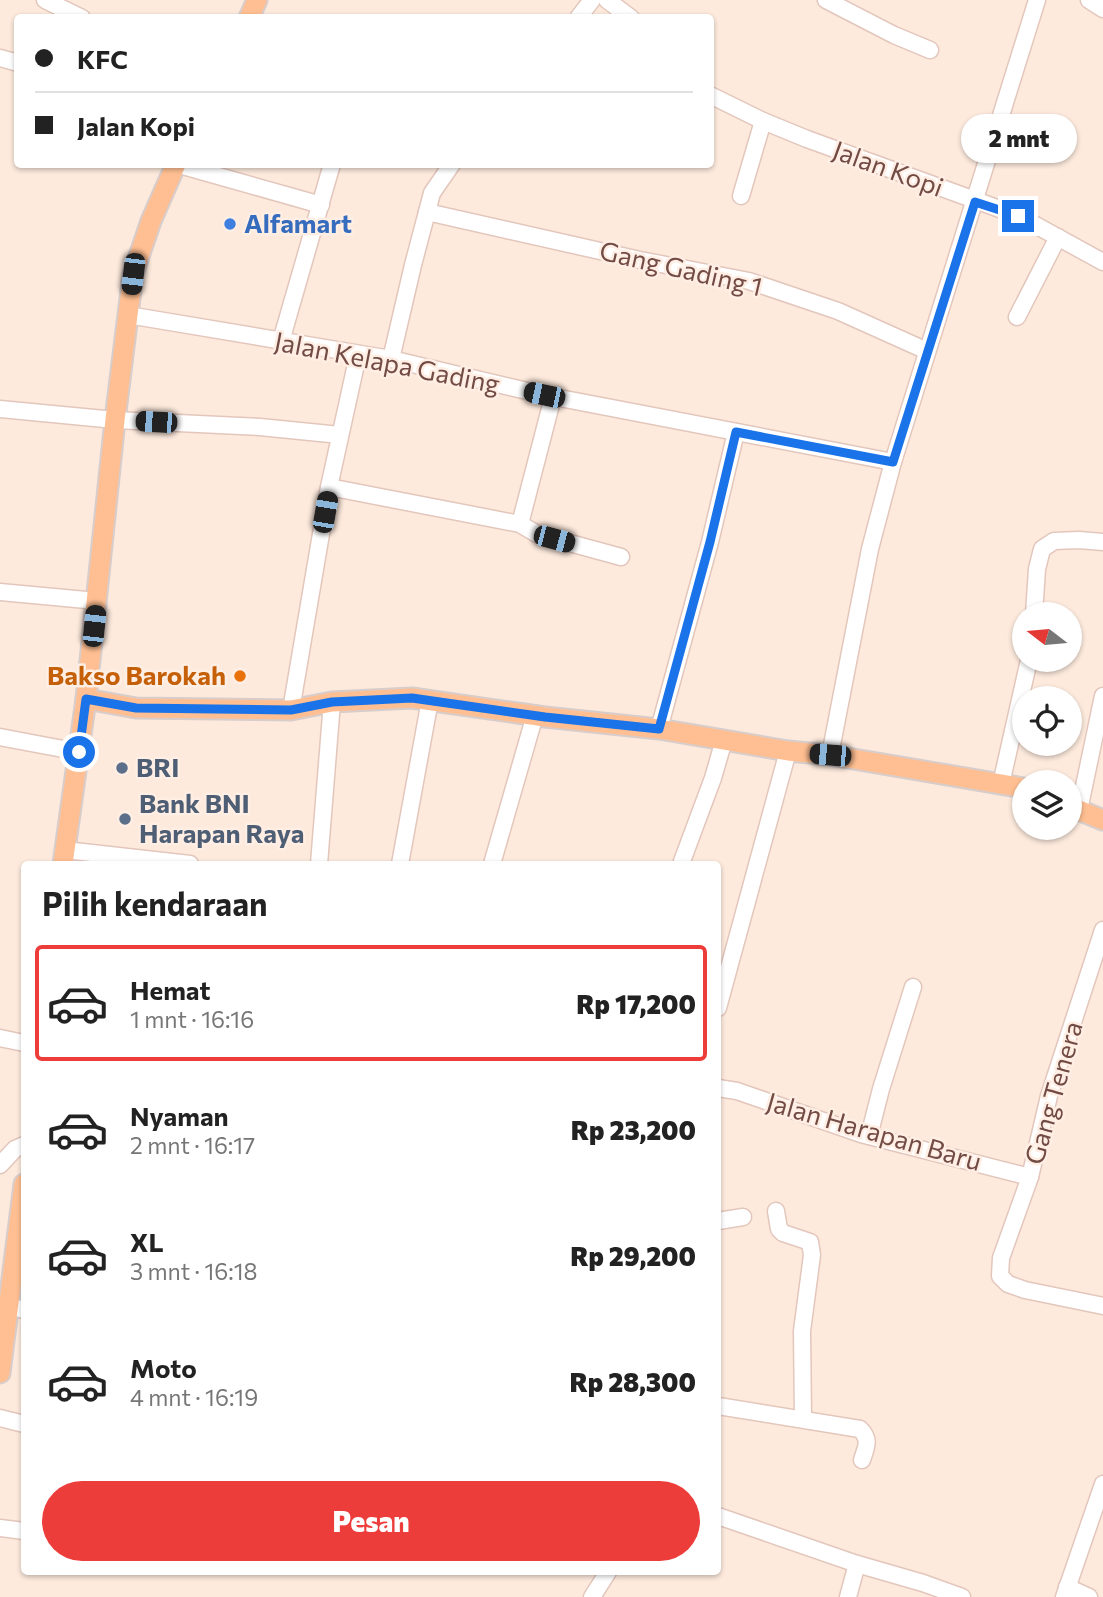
<!DOCTYPE html>
<html lang="id">
<meta charset="utf-8">
<style>
body{margin:0;font-family:Commissioner,sans-serif;background:#f2f2f2;color:#222;height:100vh;display:flex;flex-direction:column;font-size:26px;white-space:nowrap}
*{box-sizing:border-box;margin:0}
p{font-size:23px;color:#767676}
.icon{flex:none;width:38px;height:38px;fill:none;stroke:currentColor;stroke-width:2;stroke-linecap:round;stroke-linejoin:round}
.map{position:relative;flex:1;overflow:hidden}
.sheet{position:absolute;left:21px;top:861px;width:700px;height:714px;display:flex;flex-direction:column;background:#fff;border-radius:7px;box-shadow:0 2px 5px #0004}
.sheet>*{flex:none}
.banner{position:absolute;left:14px;top:14px;width:700px;height:154px;border-radius:7px;box-shadow:0 2px 5px #0004;display:grid;align-content:center;height:154px;padding:0 21px;background:#fff}
.needle{width:46px;rotate:286deg}
.fabs{position:absolute;left:1012px;top:602px;display:grid;gap:14px}
.fabs a{display:grid;place-items:center;width:70px;height:70px;border-radius:50%;background:#fff;box-shadow:0 2px 5px #0004;font-size:35px}
.end{position:absolute;width:32px;height:32px;margin:-16px;border:9px solid #1a73e8;background:#fff;box-shadow:0 0 0 4px #fff}
.from{border-radius:50%}
.bubble{position:absolute;height:49px;border-radius:24px;background:#fff;box-shadow:0 2px 5px #0004;font-size:23px;font-weight:800;line-height:49px;text-align:center}
.car{position:absolute;width:21px;height:42px;margin:-21px -10px;border-radius:9px;box-shadow:0 0 5px 2px #0007;background:linear-gradient(#222 24%,#8ab4d8 0 40%,#222 0 76%,#8ab4d8 0 86%,#222 0)}
.banner b{display:flex;align-items:center;gap:24px;height:66px;font-size:26px}
.banner b+b{border-top:2px solid #e0e0e0}
.banner i{width:18px;height:18px;background:#222}
ul{padding:0;list-style:none}
li{display:flex;align-items:center;gap:21px;height:116px;margin:0 14px 10px;padding:0 7px;border:4px solid transparent;border-radius:7px}
li div{flex:1}
li b{display:block;font-size:26px}
li em{font-style:normal;font-weight:800}
li.on{border-color:#ed3d3b}
li>.icon{width:63px;height:63px;stroke-width:1.5}
h2{padding:0 21px;font-size:32px;line-height:84px}
.action{display:flex;gap:14px;margin-top:auto;padding:14px 21px}
.action a{flex:1;height:80px;border-radius:42px;background:#ed3d3b;color:#fff;font-size:28px;font-weight:800;line-height:80px;text-align:center}
.map>svg:first-child{display:block}
</style>
<div class="map">
<svg width="1103" height="1597" viewBox="0 0 1103 1597">
<rect width="100%" height="100%" fill="#fdeadd"/>
<g fill="none" stroke-linecap="round" stroke-linejoin="round">
<defs>
<g id="minor">
<path d="M 45,0 L 82,18"/>
<path d="M 607,0 L 631,18"/>
<path d="M 826,0 L 894,35 L 930,50"/>
<path d="M 1089,0 L 1103,9"/>
<path d="M 578,18 L 592,0"/>
<path d="M 0,58 L 18,63"/>
<path d="M 710,95 L 763,121 L 807,139 L 1019,216 L 1103,262"/>
<path d="M 176,164 L 321,205"/>
<path d="M 741,196 L 763,121"/>
<path d="M 427,212 L 640,260 L 749,281 L 838,311 L 927,351"/>
<path d="M 128,315 L 391,359 L 544,395 L 893,462"/>
<path d="M 1017,317 L 1058,237"/>
<path d="M 281,341 L 332,164"/>
<path d="M 391,359 L 413,265 L 432,193 L 452,164"/>
<path d="M 0,409 L 115,420 L 260,427 L 340,435"/>
<path d="M 329,487 L 520,524 L 537,534 L 621,557"/>
<path d="M 520,524 L 553,397"/>
<path d="M 0,592 L 97,601"/>
<path d="M 1034,614 L 1037,569 L 1042,549 L 1054,541 L 1079,540 L 1103,542"/>
<path d="M 291,710 L 329,487 L 358,355"/>
<path d="M 659,729 L 710,542 L 736,432"/>
<path d="M 0,737 L 79,752"/>
<path d="M 830,755 L 870,549 L 893,462 L 1037,0"/>
<path d="M 1001,784 L 1029,660"/>
<path d="M 1079,810 L 1103,696"/>
<path d="M 65,850 L 190,864"/>
<path d="M 319,864 L 332,702"/>
<path d="M 400,864 L 430,700"/>
<path d="M 492,864 L 535,715"/>
<path d="M 681,864 L 713,778 L 724,740"/>
<path d="M 1103,930 L 1049,1096 L 1030,1177 L 1001,1258 L 1000,1276 L 1008,1284 L 1025,1290 L 1103,1306"/>
<path d="M 718,1008 L 788,751"/>
<path d="M 0,1038 L 24,1043"/>
<path d="M 718,1088 L 737,1091 L 861,1134 L 1030,1177"/>
<path d="M 869,1136 L 881,1089 L 913,987"/>
<path d="M 0,1165 L 15,1149 L 24,1145"/>
<path d="M 776,1211 L 779,1229 L 783,1233 L 810,1242 L 812,1255 L 802,1331 L 803,1419"/>
<path d="M 718,1221 L 743,1217"/>
<path d="M 9,1306 L 24,1310"/>
<path d="M 718,1406 L 860,1429 C 871,1440 866,1447 862,1460"/>
<path d="M 0,1418 L 24,1424"/>
<path d="M 718,1516 L 857,1564 L 923,1583 L 962,1597"/>
<path d="M 0,1528 L 24,1531"/>
<path d="M 1067,1587 L 1089,1597"/>
<path d="M 592,1597 L 608,1572"/>
<path d="M 848,1597 L 857,1564"/>
<path d="M 1064,1597 L 1103,1484"/>
</g>
<g id="major">
<path d="M 249,18 L 257,0"/>
<path d="M 86,699 L 136,708 L 291,710 L 332,702 L 412,698 L 545,717 L 659,729 L 788,751 L 830,755 L 1024,788"/>
<path d="M 1069,806 L 1103,820"/>
<path d="M 63,864 L 86,699 L 115,420 L 133,274 L 151,221 L 176,164"/>
<path d="M 0,1373 L 24,1184"/>
</g>
</defs>
<use href="#minor" stroke="#e3c6bc" stroke-width="19"/>
<use href="#major" stroke="#d8cdcb" stroke-width="23"/>
<use href="#minor" stroke="#fff" stroke-width="16"/>
<use href="#major" stroke="#ffbf92" stroke-width="19"/>
</g>
<g fill="none" stroke-linecap="round" stroke-linejoin="round">
<path stroke="#1a73e8" stroke-width="9" d="M 79,752 L 86,699 L 136,708 L 291,710 L 332,702 L 412,698 L 545,717 L 659,729 L 710,542 L 736,432 L 893,462 L 975,202 L 1018,216"/>
</g>
<circle fill="#3f7fe0" stroke="#ffeee4" stroke-width="2.5" cx="230" cy="224" r="7"/>
<circle fill="#e8710a" stroke="#ffeee4" stroke-width="2.5" cx="240" cy="676" r="7"/>
<g fill="#5c6f8a" stroke="#ffeee4" stroke-width="2.5">
<circle cx="122" cy="768" r="7"/>
<circle cx="125" cy="819" r="7"/>
</g>
<g text-anchor="middle" stroke-width="5" stroke-linejoin="round" paint-order="stroke">
<g font-size="26" fill="#734b45" stroke="#ffeee4">
<text transform="translate(888 169) rotate(20)" y="9">Jalan Kopi</text>
<text transform="translate(681 269) rotate(13)" y="9">Gang Gading 1</text>
<text transform="translate(387 363) rotate(11)" y="9">Jalan Kelapa Gading</text>
<text transform="translate(1054 1093) rotate(-74)" y="9">Gang Tenera</text>
<text transform="translate(874 1132) rotate(16)" y="9">Jalan Harapan Baru</text>
</g>
<g font-size="26" font-weight="bold" fill="#366cbe" stroke="#ffeee4" text-anchor="start">
<text x="244" y="233">Alfamart</text>
</g>
<g font-size="26" font-weight="bold" fill="#c56008" stroke="#ffeee4" text-anchor="end">
<text x="226" y="685">Bakso Barokah</text>
</g>
<g font-size="26" font-weight="bold" fill="#4e5e75" stroke="#ffeee4" text-anchor="start">
<text x="136" y="777">BRI</text>
<text x="139" y="813">Bank BNI<tspan x="139" dy="30">Harapan Raya</tspan></text>
</g>
</g>
</svg>
<div class="fabs">
<a><svg class="needle" viewBox="-14 -14 28 28"><path d="M0-13l5 13h-10z" fill="#e53935"/><path d="M0 13l5-13h-10z" fill="#767676"/></svg></a>
<a><svg class="icon" aria-label="locate" viewBox="0 0 24 24"><circle cx="12" cy="12" r="6"/><path d="M12 2v4M12 18v4M2 12h4M18 12h4"/></svg></a>
<a><svg class="icon" aria-label="layers" viewBox="0 0 24 24"><path d="M12 4l9 5-9 5-9-5zM3 14l9 5 9-5"/></svg></a>
</div>
<i class="end from" style="left:79px;top:752px"></i>
<i class="end" style="left:1018px;top:216px"></i>
<div class="bubble" style="left:961px;top:114px;width:116px">2 mnt</div>
<i class="car" style="left:133px;top:274px;rotate:187deg"></i>
<i class="car" style="left:544px;top:395px;rotate:282deg"></i>
<i class="car" style="left:156px;top:422px;rotate:273deg"></i>
<i class="car" style="left:325px;top:512px;rotate:10deg"></i>
<i class="car" style="left:554px;top:539px;rotate:105deg"></i>
<i class="car" style="left:94px;top:626px;rotate:6deg"></i>
<i class="car" style="left:830px;top:755px;rotate:275deg"></i>
<div class="banner">
<b><i class="from"></i>KFC</b>
<b><i></i>Jalan Kopi</b>
</div>
<section class="sheet">
<h2>Pilih kendaraan</h2>
<ul>
<li class="on"><svg class="icon" aria-label="car" viewBox="0 0 24 24"><path d="M5 17H2v-5l4-1 3-4h7l3 4 3 1v5h-3M9 17h6M6 11h13"/><circle cx="7" cy="17" r="2"/><circle cx="17" cy="17" r="2"/></svg><div><b>Hemat</b><p>1 mnt · 16:16</p></div><em>Rp 17,200</em></li>
<li><svg class="icon" aria-label="car" viewBox="0 0 24 24"><path d="M5 17H2v-5l4-1 3-4h7l3 4 3 1v5h-3M9 17h6M6 11h13"/><circle cx="7" cy="17" r="2"/><circle cx="17" cy="17" r="2"/></svg><div><b>Nyaman</b><p>2 mnt · 16:17</p></div><em>Rp 23,200</em></li>
<li><svg class="icon" aria-label="car" viewBox="0 0 24 24"><path d="M5 17H2v-5l4-1 3-4h7l3 4 3 1v5h-3M9 17h6M6 11h13"/><circle cx="7" cy="17" r="2"/><circle cx="17" cy="17" r="2"/></svg><div><b>XL</b><p>3 mnt · 16:18</p></div><em>Rp 29,200</em></li>
<li><svg class="icon" aria-label="car" viewBox="0 0 24 24"><path d="M5 17H2v-5l4-1 3-4h7l3 4 3 1v5h-3M9 17h6M6 11h13"/><circle cx="7" cy="17" r="2"/><circle cx="17" cy="17" r="2"/></svg><div><b>Moto</b><p>4 mnt · 16:19</p></div><em>Rp 28,300</em></li>
</ul>
<div class="action"><a>Pesan</a></div>
</section>
</div>
